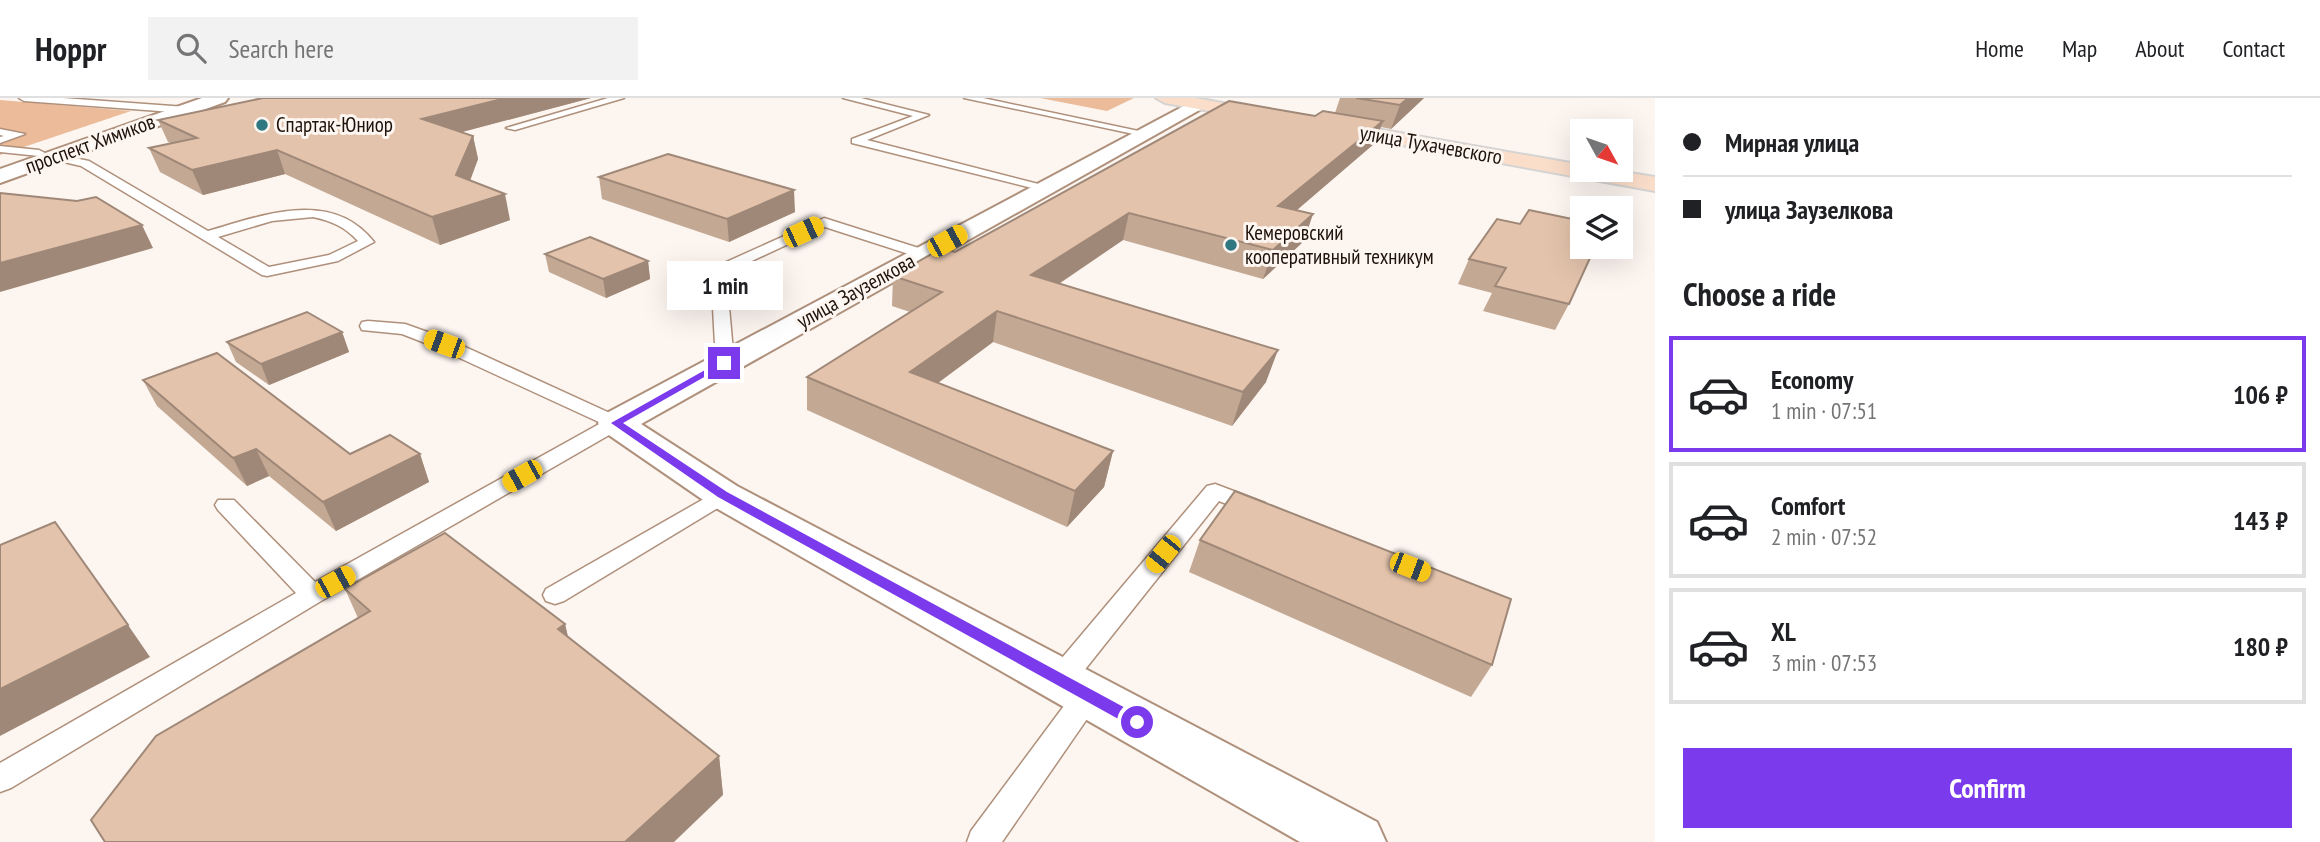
<!DOCTYPE html>
<meta charset="utf-8">
<style>
body{margin:0;font-family:"PT Sans Narrow",sans-serif;background:#f2f2f2;color:#202124;height:100vh;display:flex;flex-direction:column;font-size:26px;white-space:nowrap}
*{box-sizing:border-box;margin:0}
p{font-size:23px;color:#757577}
.icon{flex:none;width:38px;height:38px;fill:none;stroke:currentColor;stroke-width:2;stroke-linecap:round;stroke-linejoin:round}
.map{position:relative;flex:1;overflow:hidden}
.details{display:flex;flex-direction:column;background:#fff;width:665px}
.details>*{flex:none}
.top-card{display:grid;align-content:center;height:154px;padding:0 28px;background:#fff}
.needle{width:46px;rotate:130deg}
.tools{position:absolute;left:1570px;top:21px;display:grid;gap:14px}
.tools a{display:grid;place-items:center;width:63px;height:63px;border-radius:0px;background:#fff;box-shadow:0 7px 28px #0002;font-size:35px}
.end{position:absolute;width:32px;height:32px;margin:-16px;border:9px solid #7c3aed;background:#fff;box-shadow:0 0 0 4px #fff}
.from{border-radius:50%}
.bubble{position:absolute;height:49px;border-radius:0px;background:#fff;box-shadow:0 7px 28px #0002;font-size:23px;font-weight:700;line-height:49px;text-align:center}
.car{position:absolute;width:21px;height:42px;margin:-21px -10px;border-radius:9px;box-shadow:0 0 5px 2px #0007;background:linear-gradient(#f5c518 24%,#345 0 40%,#f5c518 0 76%,#345 0 86%,#f5c518 0)}
.top-card b{display:flex;align-items:center;gap:24px;height:66px;font-size:26px}
.top-card b+b{border-top:2px solid #e0e0e0}
.top-card i{width:18px;height:18px;background:#202124}
ul{padding:0;list-style:none}
li{display:flex;align-items:center;gap:21px;height:116px;margin:0 14px 10px;padding:0 14px;border:4px solid #e0e0e0;border-radius:0px}
li div{flex:1}
li b{display:block;font-size:26px}
li em{font-style:normal;font-weight:700}
li.selected{border-color:#7c3aed}
li>.icon{width:63px;height:63px;stroke-width:1.5}
h2{padding:0 28px;font-size:32px;line-height:84px}
.primary-button{display:flex;gap:14px;margin-top:auto;padding:14px 28px}
.primary-button a{flex:1;height:80px;border-radius:0px;background:#7c3aed;color:#fff;font-size:28px;font-weight:700;line-height:80px;text-align:center}
header{display:flex;align-items:center;gap:42px;box-sizing:border-box;height:98px;padding:0 35px;background:#fff;border-bottom:2px solid #e0e0e0}
header strong{font-size:33px}
nav{display:flex;gap:38px;margin-inline-start:auto;font-size:24px}
.search{width:490px;height:63px;background:#f2f2f2;display:flex;align-items:center;gap:18px;box-sizing:border-box;padding:0 24px;border-radius:0px;color:#757577;font-size:26px}
main{display:flex;flex:1;min-height:0}
.map>svg:first-child{display:block}
</style>
<header>
<strong>Hoppr</strong>
<div class="search"><svg class="icon" aria-label="search" viewBox="0 0 24 24"><circle cx="10" cy="10" r="6"/><path d="M15 15l6 6"/></svg>Search here</div>
<nav><a>Home</a><a>Map</a><a>About</a><a>Contact</a></nav>
</header>
<main>
<div class="map">
<svg width="1655" height="744" viewBox="0 0 1655 744">
<rect width="100%" height="100%" fill="#fcf5f0"/>
<g fill="#ecbb99">
<path d="M 1040,0 L 1134,0 L 1107,13 Z"/>
<path d="M 0,2 L 131,13 L 0,57 Z"/>
</g>
<g fill="none" stroke-linecap="round" stroke-linejoin="round">
<defs>
<g id="lane">
<path d="M 19,0 L 63,0 L 186,9 L 191,12 L 186,15 L 24,3 Z"/>
<path d="M 608,0 L 624,0 L 515,32 L 506,30 Z"/>
<path d="M 843,0 L 861,0 L 929,17 L 867,42 L 1050,89 L 1044,93 L 852,45 L 852,41 L 913,18 Z"/>
<path d="M 964,0 L 983,0 L 1148,35 L 1143,38 Z"/>
<path d="M 0,31 L 25,36 L 0,45 L 0,39 L 4,38 L 0,37 Z"/>
<path d="M 0,48 L 39,52 L 45,55 L 39,58 L 0,54 Z"/>
<path d="M 55,56 L 89,63 L 208,133 C 263,117 332,90 374,144 L 338,163 L 267,178 L 262,177 L 81,68 L 51,61 L 49,59 ZM 313,119 C 332,123 345,129 358,143 L 329,157 L 269,169 L 218,139 L 272,123 Z"/>
<path d="M 824,120 L 928,153 L 930,156 L 923,160 L 918,159 L 825,129 L 726,175 L 734,265 L 725,270 L 719,269 L 716,265 L 711,173 L 713,170 Z"/>
<path d="M 368,223 L 405,226 L 450,242 L 623,321 L 626,325 L 623,329 L 321,503 L 11,690 L 0,694 L 0,665 L 296,495 L 218,412 L 215,407 L 218,402 L 234,402 L 315,484 L 601,325 L 438,250 L 402,236 L 362,232 L 360,228 L 362,224 Z"/>
<path d="M 1215,386 L 1265,405 L 1268,410 L 1265,415 L 1249,415 L 1219,403 L 1071,589 L 1061,592 L 1051,589 L 1047,581 L 1051,573 L 1207,388 Z"/>
<path d="M 723,390 L 731,392 L 734,397 L 731,402 L 564,503 L 555,506 L 546,503 L 543,497 L 546,491 Z"/>
<path d="M 1088,586 L 1098,589 L 1102,597 L 1098,605 L 1002,744 L 967,744 L 971,733 L 1078,589 Z"/>
</g>
<path id="street" d="M 1197,1 L 1206,6 L 1203,10 L 641,326 L 737,388 L 1377,724 L 1386,744 L 1300,744 L 709,406 L 603,333 L 598,325 L 603,317 Z"/>
<path id="secondary" d="M 202,0 L 228,0 L 225,4 L 0,85 L 0,71 Z"/>
<g id="primary">
<path d="M 1156,0 L 1195,0 L 1266,13 L 1275,18 L 1266,23 L 1165,5 Z"/>
<path d="M 1326,22 L 1582,67 L 1582,72 L 1611,72 L 1655,79 L 1655,93 L 1319,32 L 1317,28 L 1319,24 Z"/>
</g>
</defs>
<use href="#lane" stroke="#af907b" stroke-width="3"/>
<use href="#street" stroke="#af907b" stroke-width="4"/>
<use href="#secondary" stroke="#af907b" stroke-width="4"/>
<use href="#primary" stroke="#d6d4d3" stroke-width="4"/>
<use href="#lane" fill="#fff" fill-rule="evenodd"/>
<use href="#street" fill="#fff" fill-rule="evenodd"/>
<use href="#secondary" fill="#fff" fill-rule="evenodd"/>
<use href="#primary" fill="#fbdeca" fill-rule="evenodd"/>
</g>
<g fill="#c3a894">
<path d="M 263,0 L 591,0 L 462,34 L 473,38 L 478,61 L 470,82 L 510,122 L 440,147 L 285,76 L 203,97 L 160,74 L 149,50 L 171,45 L 168,44 L 158,22 Z"/>
<path d="M 1340,0 L 1424,0 L 1391,31 L 1381,29 L 1375,45 L 1297,112 L 1304,143 L 1263,181 L 1123,142 L 1059,186 L 1266,284 L 1232,328 L 993,244 L 938,285 L 1113,353 L 1104,389 L 1067,429 L 807,312 L 807,279 L 910,214 L 892,208 L 893,178 L 1315,18 L 1335,15 Z"/>
<path d="M 599,79 L 795,114 L 729,144 L 602,101 Z"/>
<path d="M 1497,121 L 1569,206 L 1555,232 L 1483,213 L 1492,195 L 1458,186 L 1469,161 Z"/>
<path d="M 545,156 L 648,163 L 650,181 L 606,200 L 549,174 Z"/>
<path d="M 342,234 L 349,254 L 269,287 L 236,264 L 227,244 Z"/>
<path d="M 143,282 L 350,356 L 420,356 L 429,384 L 336,433 L 269,378 L 247,388 L 157,308 Z"/>
<path d="M 1200,442 L 1492,567 L 1471,599 L 1189,474 Z"/>
<path d="M 345,491 L 565,526 L 568,539 L 719,658 L 723,697 L 358,520 Z"/>
</g>
<g fill="#9f8878">
<path d="M 506,0 L 591,0 L 428,43 L 422,21 Z"/>
<path d="M 1408,0 L 1424,0 L 1391,31 L 1400,7 Z"/>
<path d="M 1383,23 L 1375,45 L 1270,135 L 1278,108 Z"/>
<path d="M 473,38 L 478,61 L 463,102 L 456,77 Z"/>
<path d="M 277,52 L 285,76 L 203,97 L 192,72 Z"/>
<path d="M 794,92 L 795,114 L 729,144 L 727,121 Z"/>
<path d="M 505,96 L 510,122 L 440,147 L 432,119 Z"/>
<path d="M 1129,115 L 1123,142 L 1027,207 L 1031,177 Z"/>
<path d="M 1313,116 L 1304,143 L 1263,181 L 1273,152 Z"/>
<path d="M 142,127 L 153,150 L 0,194 L 0,165 Z"/>
<path d="M 648,163 L 650,181 L 606,200 L 603,181 Z"/>
<path d="M 997,213 L 993,244 L 908,307 L 910,274 Z"/>
<path d="M 342,234 L 349,254 L 269,287 L 261,266 Z"/>
<path d="M 1278,252 L 1266,284 L 1232,328 L 1243,294 Z"/>
<path d="M 256,351 L 269,378 L 247,388 L 233,360 Z"/>
<path d="M 1113,353 L 1104,389 L 1067,429 L 1075,393 Z"/>
<path d="M 420,356 L 429,384 L 336,433 L 323,404 Z"/>
<path d="M 565,526 L 574,565 L 558,531 Z"/>
<path d="M 128,527 L 150,559 L 0,638 L 0,591 Z"/>
<path d="M 719,658 L 723,697 L 674,744 L 625,744 Z"/>
</g>
<g fill="#e3c3ac" stroke="#9f8878" stroke-width="2">
<path d="M 263,0 L 506,0 L 422,21 L 473,38 L 456,77 L 505,96 L 432,119 L 277,52 L 192,72 L 149,50 L 197,40 L 158,22 Z"/>
<path d="M 1356,0 L 1408,0 L 1400,7 Z"/>
<path d="M 1229,3 L 1315,18 L 1323,13 L 1383,23 L 1278,108 L 1313,116 L 1273,152 L 1129,115 L 1031,177 L 1278,252 L 1243,294 L 997,213 L 910,274 L 1113,353 L 1075,393 L 807,279 L 942,194 L 893,178 L 942,150 L 955,154 Z"/>
<path d="M 668,56 L 794,92 L 727,121 L 599,79 Z"/>
<path d="M 0,95 L 77,103 L 96,99 L 142,127 L 0,165 Z"/>
<path d="M 1529,112 L 1582,123 L 1582,149 L 1595,149 L 1569,206 L 1495,188 L 1506,170 L 1469,161 L 1497,121 L 1520,126 Z"/>
<path d="M 590,139 L 648,163 L 603,181 L 545,156 Z"/>
<path d="M 307,214 L 342,234 L 261,266 L 227,244 Z"/>
<path d="M 217,255 L 350,356 L 390,337 L 420,356 L 323,404 L 256,351 L 233,360 L 143,282 Z"/>
<path d="M 1235,393 L 1511,501 L 1492,567 L 1200,442 Z"/>
<path d="M 55,424 L 128,527 L 0,591 L 0,447 Z"/>
<path d="M 445,435 L 565,526 L 558,531 L 719,658 L 625,744 L 105,744 L 91,722 L 156,638 L 370,513 L 345,491 Z"/>
</g>
<path fill="#7c3aed" d="M 721,263 L 729,265 L 623,325 L 727,394 L 1142,619 L 1144,624 L 1142,628 L 1131,628 L 718,399 L 611,325 Z"/>
<g fill="#2f7781" stroke="#fcf5f0" stroke-width="2.5">
<circle cx="262" cy="27" r="7"/>
<circle cx="1231" cy="147" r="7"/>
</g>
<g text-anchor="middle" stroke-width="6" stroke-linejoin="round" paint-order="stroke">
<g font-size="21" fill="#1e120a" stroke="#fcf5f0" text-anchor="start">
<text x="276" y="34">Спартак-Юниор</text>
<text x="1245" y="142">Кемеровский<tspan x="1245" dy="24">кооперативный техникум</tspan></text>
</g>
<g font-size="21" fill="#1e120a" stroke="#fcf5f0">
<text transform="translate(90 46) rotate(-20)" y="7">проспект Химиков</text>
<text transform="translate(1431 47) rotate(10)" y="7">улица Тухачевского</text>
<text transform="translate(856 193) rotate(-29)" y="7">улица Заузелкова</text>
</g>
</g>
</svg>
<div class="tools">
<a><svg class="needle" viewBox="-14 -14 28 28"><path d="M0-13l5 13h-10z" fill="#e53935"/><path d="M0 13l5-13h-10z" fill="#757577"/></svg></a>
<a><svg class="icon" aria-label="layers" viewBox="0 0 24 24"><path d="M12 4l9 5-9 5-9-5zM3 14l9 5 9-5"/></svg></a>
</div>
<i class="end from" style="left:1137px;top:624px"></i>
<i class="end" style="left:724px;top:265px"></i>
<div class="bubble" style="left:667px;top:163px;width:116px">1 min</div>
<i class="car" style="left:803px;top:134px;rotate:65deg"></i>
<i class="car" style="left:947px;top:143px;rotate:61deg"></i>
<i class="car" style="left:444px;top:246px;rotate:290deg"></i>
<i class="car" style="left:522px;top:378px;rotate:241deg"></i>
<i class="car" style="left:1163px;top:456px;rotate:219deg"></i>
<i class="car" style="left:1410px;top:469px;rotate:111deg"></i>
<i class="car" style="left:335px;top:484px;rotate:61deg"></i>
</div>
<section class="details">
<div class="top-card">
<b><i class="from"></i>Мирная улица</b>
<b><i></i>улица Заузелкова</b>
</div>
<h2>Choose a ride</h2>
<ul>
<li class="selected"><svg class="icon" aria-label="car" viewBox="0 0 24 24"><path d="M5 17H2v-5l4-1 3-4h7l3 4 3 1v5h-3M9 17h6M6 11h13"/><circle cx="7" cy="17" r="2"/><circle cx="17" cy="17" r="2"/></svg><div><b>Economy</b><p>1 min · 07:51</p></div><em>106 ₽</em></li>
<li><svg class="icon" aria-label="car" viewBox="0 0 24 24"><path d="M5 17H2v-5l4-1 3-4h7l3 4 3 1v5h-3M9 17h6M6 11h13"/><circle cx="7" cy="17" r="2"/><circle cx="17" cy="17" r="2"/></svg><div><b>Comfort</b><p>2 min · 07:52</p></div><em>143 ₽</em></li>
<li><svg class="icon" aria-label="car" viewBox="0 0 24 24"><path d="M5 17H2v-5l4-1 3-4h7l3 4 3 1v5h-3M9 17h6M6 11h13"/><circle cx="7" cy="17" r="2"/><circle cx="17" cy="17" r="2"/></svg><div><b>XL</b><p>3 min · 07:53</p></div><em>180 ₽</em></li>
</ul>
<div class="primary-button"><a>Confirm</a></div>
</section>
</main>
